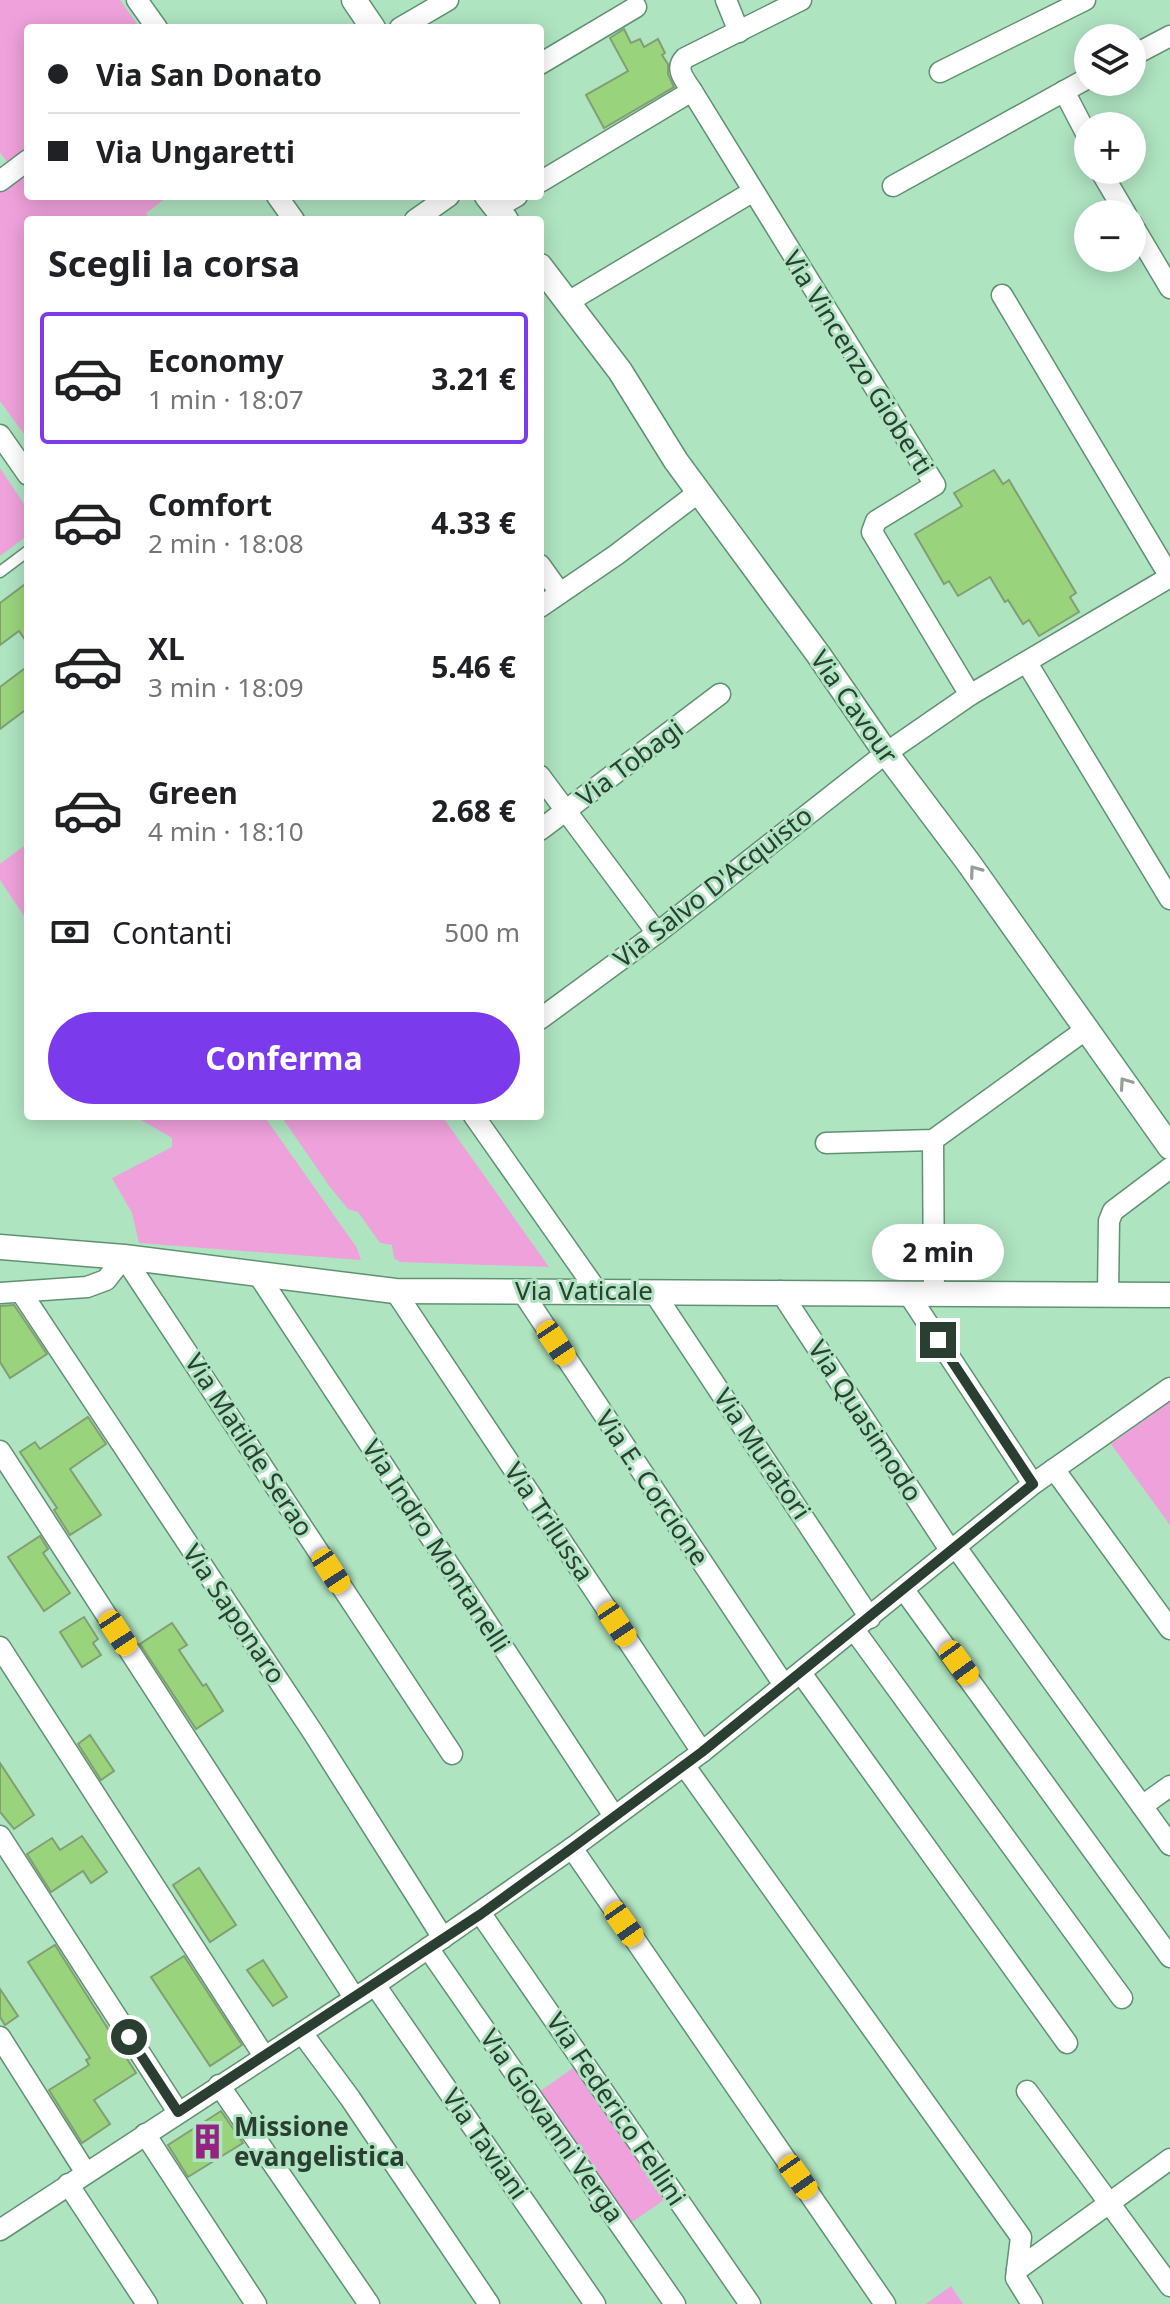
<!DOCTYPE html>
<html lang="it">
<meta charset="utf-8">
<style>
body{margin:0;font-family:"Noto Sans",sans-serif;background:#f6f6f6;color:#202124;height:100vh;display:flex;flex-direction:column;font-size:30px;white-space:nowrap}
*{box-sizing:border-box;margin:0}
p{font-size:26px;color:#757577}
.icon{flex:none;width:44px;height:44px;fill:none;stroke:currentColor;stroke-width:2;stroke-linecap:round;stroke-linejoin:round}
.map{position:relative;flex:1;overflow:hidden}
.sheet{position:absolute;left:24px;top:216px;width:520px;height:904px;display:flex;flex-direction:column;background:#fff;border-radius:8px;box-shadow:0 4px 20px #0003}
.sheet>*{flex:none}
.hud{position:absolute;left:24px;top:24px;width:520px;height:176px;border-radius:8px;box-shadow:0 4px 20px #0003;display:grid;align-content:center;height:176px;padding:0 24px;background:#fff}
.buttons{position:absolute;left:1074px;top:24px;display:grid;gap:16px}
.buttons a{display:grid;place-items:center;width:72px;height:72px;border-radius:50%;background:#fff;box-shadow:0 4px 20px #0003;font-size:40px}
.end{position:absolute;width:36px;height:36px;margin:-18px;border:10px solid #2a3f32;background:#fff;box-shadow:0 0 0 4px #fff}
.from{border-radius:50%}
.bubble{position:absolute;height:56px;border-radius:28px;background:#fff;box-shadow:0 4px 20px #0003;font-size:26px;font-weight:700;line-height:56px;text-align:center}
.car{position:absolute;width:24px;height:48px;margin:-24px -12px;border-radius:10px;box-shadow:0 0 6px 2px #0007;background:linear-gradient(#f5c518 24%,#345 0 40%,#f5c518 0 76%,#345 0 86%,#f5c518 0)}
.hud b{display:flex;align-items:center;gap:28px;height:76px;font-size:30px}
.hud b+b{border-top:2px solid #e0e0e0}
.hud i{width:20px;height:20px;background:#202124}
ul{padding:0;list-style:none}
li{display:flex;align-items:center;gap:24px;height:132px;margin:0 16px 12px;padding:0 8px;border:4px solid transparent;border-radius:8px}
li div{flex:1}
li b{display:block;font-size:30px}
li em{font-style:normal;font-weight:700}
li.on{border-color:#7c3aed}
li>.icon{width:72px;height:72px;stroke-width:1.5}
h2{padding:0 24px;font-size:36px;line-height:96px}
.pay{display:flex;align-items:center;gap:20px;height:88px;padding:0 24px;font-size:30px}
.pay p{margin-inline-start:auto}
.cta{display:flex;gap:16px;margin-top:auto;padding:16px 24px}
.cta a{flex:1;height:92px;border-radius:48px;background:#7c3aed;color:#fff;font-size:32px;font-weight:700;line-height:92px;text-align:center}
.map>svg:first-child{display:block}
</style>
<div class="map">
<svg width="1170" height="2304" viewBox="0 0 1170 2304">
<rect width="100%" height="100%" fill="#afe4c1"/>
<g fill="#efa1db">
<path d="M 0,0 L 120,0 L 140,28 L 28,28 L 28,146 L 7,162 L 0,152 Z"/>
<path d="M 28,167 L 28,196 L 169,196 L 146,213 L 150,220 L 28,220 L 28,432 L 24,434 L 0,401 L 0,188 Z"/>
<path d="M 0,468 L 28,510 L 28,535 L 0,556 Z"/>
<path d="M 28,843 L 28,922 L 0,880 L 0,864 Z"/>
<path d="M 134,1116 L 264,1116 L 357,1248 L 361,1260 L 139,1243 L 132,1213 L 112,1178 L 172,1147 L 172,1138 Z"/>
<path d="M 281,1116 L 442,1116 L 549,1267 L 400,1262 L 394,1258 L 392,1245 L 380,1243 L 358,1212 L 348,1209 L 330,1187 Z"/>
<path d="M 1170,1401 L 1170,1525 L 1111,1444 Z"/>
<path d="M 576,2066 L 667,2198 L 629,2224 L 539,2092 Z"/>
<path d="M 951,2286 L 963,2304 L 926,2304 Z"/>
</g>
<g fill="#99d47c" stroke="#819f73" stroke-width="2">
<path d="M 624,29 L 631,43 L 640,39 L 644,47 L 658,39 L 665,53 L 662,55 L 668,64 L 668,74 L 674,87 L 604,128 L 586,95 L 628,71 L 610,38 Z"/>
<path d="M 994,470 L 1003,484 L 1009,480 L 1076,593 L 1070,597 L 1079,612 L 1039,636 L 1029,620 L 1023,624 L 1008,600 L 1005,602 L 990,577 L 958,596 L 949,581 L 944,584 L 915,534 L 962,506 L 954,493 Z"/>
<path d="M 28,582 L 28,644 L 19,631 L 0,645 L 0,603 Z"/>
<path d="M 28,666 L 28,708 L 0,729 L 0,687 Z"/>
<path d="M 14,1305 L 47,1354 L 10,1378 L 0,1362 L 0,1306 Z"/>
<path d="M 88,1417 L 106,1444 L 70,1469 L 101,1515 L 70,1535 L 54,1510 L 57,1508 L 20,1452 L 35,1442 L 40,1449 Z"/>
<path d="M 40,1536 L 48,1549 L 43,1553 L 70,1593 L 44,1611 L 8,1557 Z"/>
<path d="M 84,1617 L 98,1639 L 93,1643 L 101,1655 L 82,1667 L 60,1632 Z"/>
<path d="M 172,1623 L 187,1645 L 179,1650 L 203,1686 L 206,1684 L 223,1711 L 196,1729 L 140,1644 Z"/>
<path d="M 90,1735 L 114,1771 L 101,1780 L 78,1744 Z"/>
<path d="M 0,1763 L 34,1815 L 14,1829 L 0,1812 Z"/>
<path d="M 82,1836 L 107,1872 L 91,1883 L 83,1871 L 51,1892 L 27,1854 L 52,1838 L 60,1850 Z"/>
<path d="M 199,1868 L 236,1925 L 210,1942 L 173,1885 Z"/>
<path d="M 55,1945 L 136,2073 L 94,2100 L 110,2124 L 82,2143 L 49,2090 L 89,2065 L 86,2060 L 90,2058 L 28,1962 Z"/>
<path d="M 184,1956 L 242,2045 L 210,2066 L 151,1977 Z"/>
<path d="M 263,1960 L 287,1997 L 273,2006 L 247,1970 Z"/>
<path d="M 0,1989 L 18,2016 L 5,2025 L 0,2017 Z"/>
<path d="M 221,2111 L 243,2143 L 188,2177 L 168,2145 Z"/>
</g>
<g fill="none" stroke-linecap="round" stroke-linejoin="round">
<defs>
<path id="service" d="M 0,572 L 28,551"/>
<g id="minor">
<path d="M 137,0 L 157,28"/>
<path d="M 726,0 L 739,32"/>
<path d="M 400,28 L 448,0"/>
<path d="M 1132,56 L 1170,36"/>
<path d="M 540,64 L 636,7"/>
<path d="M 940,72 L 1085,0"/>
<path d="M 692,91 L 935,485 L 876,521 L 872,532 L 970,695"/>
<path d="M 1064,91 L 1088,137"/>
<path d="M 1100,170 L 1126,214"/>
<path d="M 0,181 L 28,160"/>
<path d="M 540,182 L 692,91 C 685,80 674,69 685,58 L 801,0"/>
<path d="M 893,186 L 1088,78"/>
<path d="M 277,196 L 294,220"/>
<path d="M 496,208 L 517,196"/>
<path d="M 415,220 L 449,196"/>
<path d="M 1132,224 L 1170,288"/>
<path d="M 1002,295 L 1170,577"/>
<path d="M 568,302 L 752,192"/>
<path d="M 0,435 L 28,475"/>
<path d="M 540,565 L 560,593"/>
<path d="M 540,607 L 616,555 L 699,492"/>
<path d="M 1027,663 L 1170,899"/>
<path d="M 540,776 L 657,933"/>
<path d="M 540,830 L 720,694"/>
<path d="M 540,1019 L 657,933 L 886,753 L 970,695 L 1170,577"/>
<path d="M 474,1116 L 597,1291"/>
<path d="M 933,1140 L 934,1292"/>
<path d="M 826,1143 L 933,1140 L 1088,1028"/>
<path d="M 259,1276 L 614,1816"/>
<path d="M 521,1290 L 784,1685"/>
<path d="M 395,1291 L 702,1752"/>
<path d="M 653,1291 L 870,1618"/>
<path d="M 780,1291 L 950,1550"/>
<path d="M 21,1292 L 314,1734 L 443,1938"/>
<path d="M 907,1292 L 1033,1484"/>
<path d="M 0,1293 L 87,1287 L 106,1280 L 124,1257 L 452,1754"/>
<path d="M 1108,1294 L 1109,1221 L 1113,1211 L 1170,1168"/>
<path d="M 0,1451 L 354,1997"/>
<path d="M 1054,1469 L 1170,1629"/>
<path d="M 955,1546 L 1170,1845"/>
<path d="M 904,1590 L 1170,1957"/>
<path d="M 855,1631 L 1122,1998"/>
<path d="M 0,1647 L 264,2056"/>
<path d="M 801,1673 L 1067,2043"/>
<path d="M 684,1765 L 1021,2237 L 1016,2278 L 1032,2304"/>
<path d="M 1142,1806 L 1170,1786"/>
<path d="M 0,1836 L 178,2112"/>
<path d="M 572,1848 L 885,2304"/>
<path d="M 481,1914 L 750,2304"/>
<path d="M 428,1948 L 675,2304"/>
<path d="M 375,1985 L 595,2304"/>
<path d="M 302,2033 L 350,2098 L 489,2304"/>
<path d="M 0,2037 L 86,2173"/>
<path d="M 219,2085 L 369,2304"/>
<path d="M 1027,2091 L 1170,2286"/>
<path d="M 145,2134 L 256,2304"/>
<path d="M 68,2184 L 147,2304"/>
<path d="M 0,2230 L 375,1985 L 572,1848 L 702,1752 L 1033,1484 L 1170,1388"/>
<path d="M 1017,2270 L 1170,2159"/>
</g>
<g id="tertiary">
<path d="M 354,0 L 373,28"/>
<path d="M 487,196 L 506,220"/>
<path d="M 540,266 L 620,371 L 676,461 L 818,654 L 886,753 L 968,862 L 1170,1147"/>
<path d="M 0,1247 L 124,1257 L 395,1291 L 1170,1295"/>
</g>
</defs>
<use href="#service" stroke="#609272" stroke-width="13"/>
<use href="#minor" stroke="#609272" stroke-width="23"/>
<use href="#tertiary" stroke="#609272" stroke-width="27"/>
<use href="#service" stroke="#fff" stroke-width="10"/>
<use href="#minor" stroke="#fff" stroke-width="20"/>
<use href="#tertiary" stroke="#fff" stroke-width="24"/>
</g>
<defs><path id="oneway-chevron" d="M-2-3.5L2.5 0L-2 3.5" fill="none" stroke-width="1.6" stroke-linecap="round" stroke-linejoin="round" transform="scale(2)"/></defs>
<g stroke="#949f98">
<use href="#oneway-chevron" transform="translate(975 871) rotate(-126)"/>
<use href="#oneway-chevron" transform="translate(1125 1083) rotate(-125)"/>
</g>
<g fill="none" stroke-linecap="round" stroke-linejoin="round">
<path stroke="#2a3f32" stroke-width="10" d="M 129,2037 L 178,2112 L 481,1914 L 572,1848 L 702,1752 L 1033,1484 L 938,1340"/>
</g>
<defs>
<symbol id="building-bare" viewBox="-9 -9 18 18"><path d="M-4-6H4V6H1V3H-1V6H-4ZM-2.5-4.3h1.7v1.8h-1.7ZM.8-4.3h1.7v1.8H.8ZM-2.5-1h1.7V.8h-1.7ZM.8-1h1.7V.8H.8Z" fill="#952381" stroke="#afe4c1" stroke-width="2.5" paint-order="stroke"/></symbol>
</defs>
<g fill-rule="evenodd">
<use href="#building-bare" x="182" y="2116" width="51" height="51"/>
</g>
<g text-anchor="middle" stroke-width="6" stroke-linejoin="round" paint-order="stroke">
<g font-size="26" fill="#2a3f32" stroke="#afe4c1">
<text transform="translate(858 363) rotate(58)" y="9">Via Vincenzo Gioberti</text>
<text transform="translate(854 707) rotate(55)" y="9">Via Cavour</text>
<text transform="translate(630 763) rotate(-37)" y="9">Via Tobagi</text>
<text transform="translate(713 887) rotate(-38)" y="9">Via Salvo D'Acquisto</text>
<text x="584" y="1300">Via Vaticale</text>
<text transform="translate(865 1421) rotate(57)" y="9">Via Quasimodo</text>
<text transform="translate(249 1445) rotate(57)" y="9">Via Matilde Serao</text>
<text transform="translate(762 1454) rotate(56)" y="9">Via Muratori</text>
<text transform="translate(652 1488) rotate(56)" y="9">Via E. Corcione</text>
<text transform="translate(549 1522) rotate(56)" y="9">Via Trilussa</text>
<text transform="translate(436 1546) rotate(57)" y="9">Via Indro Montanelli</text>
<text transform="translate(234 1614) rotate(56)" y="9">Via Saponaro</text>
<text transform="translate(616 2109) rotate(56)" y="9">Via Federico Fellini</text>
<text transform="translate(552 2126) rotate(55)" y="9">Via Giovanni Verga</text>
<text transform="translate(485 2144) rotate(55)" y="9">Via Taviani</text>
</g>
<g font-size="26" font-weight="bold" fill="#2a3f32" stroke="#afe4c1" text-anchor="start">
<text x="234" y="2136">Missione<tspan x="234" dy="30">evangelistica</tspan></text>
</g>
</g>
</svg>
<div class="buttons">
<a><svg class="icon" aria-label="layers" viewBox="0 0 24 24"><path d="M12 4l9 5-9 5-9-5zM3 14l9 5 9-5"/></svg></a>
<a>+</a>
<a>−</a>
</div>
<i class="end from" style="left:129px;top:2037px"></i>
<i class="end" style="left:938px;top:1340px"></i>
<div class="bubble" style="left:872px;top:1224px;width:132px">2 min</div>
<i class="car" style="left:556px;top:1343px;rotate:146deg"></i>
<i class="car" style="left:331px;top:1571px;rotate:147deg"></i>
<i class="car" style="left:617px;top:1624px;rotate:146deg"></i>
<i class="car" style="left:118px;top:1633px;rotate:147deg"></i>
<i class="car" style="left:959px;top:1663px;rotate:144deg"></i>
<i class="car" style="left:624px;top:1924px;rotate:145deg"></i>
<i class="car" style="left:798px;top:2177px;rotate:145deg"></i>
<div class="hud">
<b><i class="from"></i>Via San Donato</b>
<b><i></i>Via Ungaretti</b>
</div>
<section class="sheet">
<h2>Scegli la corsa</h2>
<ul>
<li class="on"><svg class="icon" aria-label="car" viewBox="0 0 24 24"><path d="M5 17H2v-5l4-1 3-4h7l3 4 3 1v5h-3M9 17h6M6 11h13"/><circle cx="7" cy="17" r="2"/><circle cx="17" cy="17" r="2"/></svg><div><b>Economy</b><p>1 min · 18:07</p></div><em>3.21 €</em></li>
<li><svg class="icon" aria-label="car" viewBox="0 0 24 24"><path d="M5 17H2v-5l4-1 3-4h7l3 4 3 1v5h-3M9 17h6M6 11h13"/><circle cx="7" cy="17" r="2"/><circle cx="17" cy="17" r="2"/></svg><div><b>Comfort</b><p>2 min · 18:08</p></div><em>4.33 €</em></li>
<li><svg class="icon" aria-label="car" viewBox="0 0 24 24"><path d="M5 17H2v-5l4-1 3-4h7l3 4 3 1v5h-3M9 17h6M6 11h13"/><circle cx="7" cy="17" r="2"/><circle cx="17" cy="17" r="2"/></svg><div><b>XL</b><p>3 min · 18:09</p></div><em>5.46 €</em></li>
<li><svg class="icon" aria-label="car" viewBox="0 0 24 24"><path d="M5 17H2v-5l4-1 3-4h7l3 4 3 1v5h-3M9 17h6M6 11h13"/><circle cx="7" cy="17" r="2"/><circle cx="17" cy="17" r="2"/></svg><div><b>Green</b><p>4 min · 18:10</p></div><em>2.68 €</em></li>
</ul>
<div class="pay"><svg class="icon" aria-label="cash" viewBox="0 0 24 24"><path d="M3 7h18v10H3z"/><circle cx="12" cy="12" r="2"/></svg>Contanti<p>500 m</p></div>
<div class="cta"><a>Conferma</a></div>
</section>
</div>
